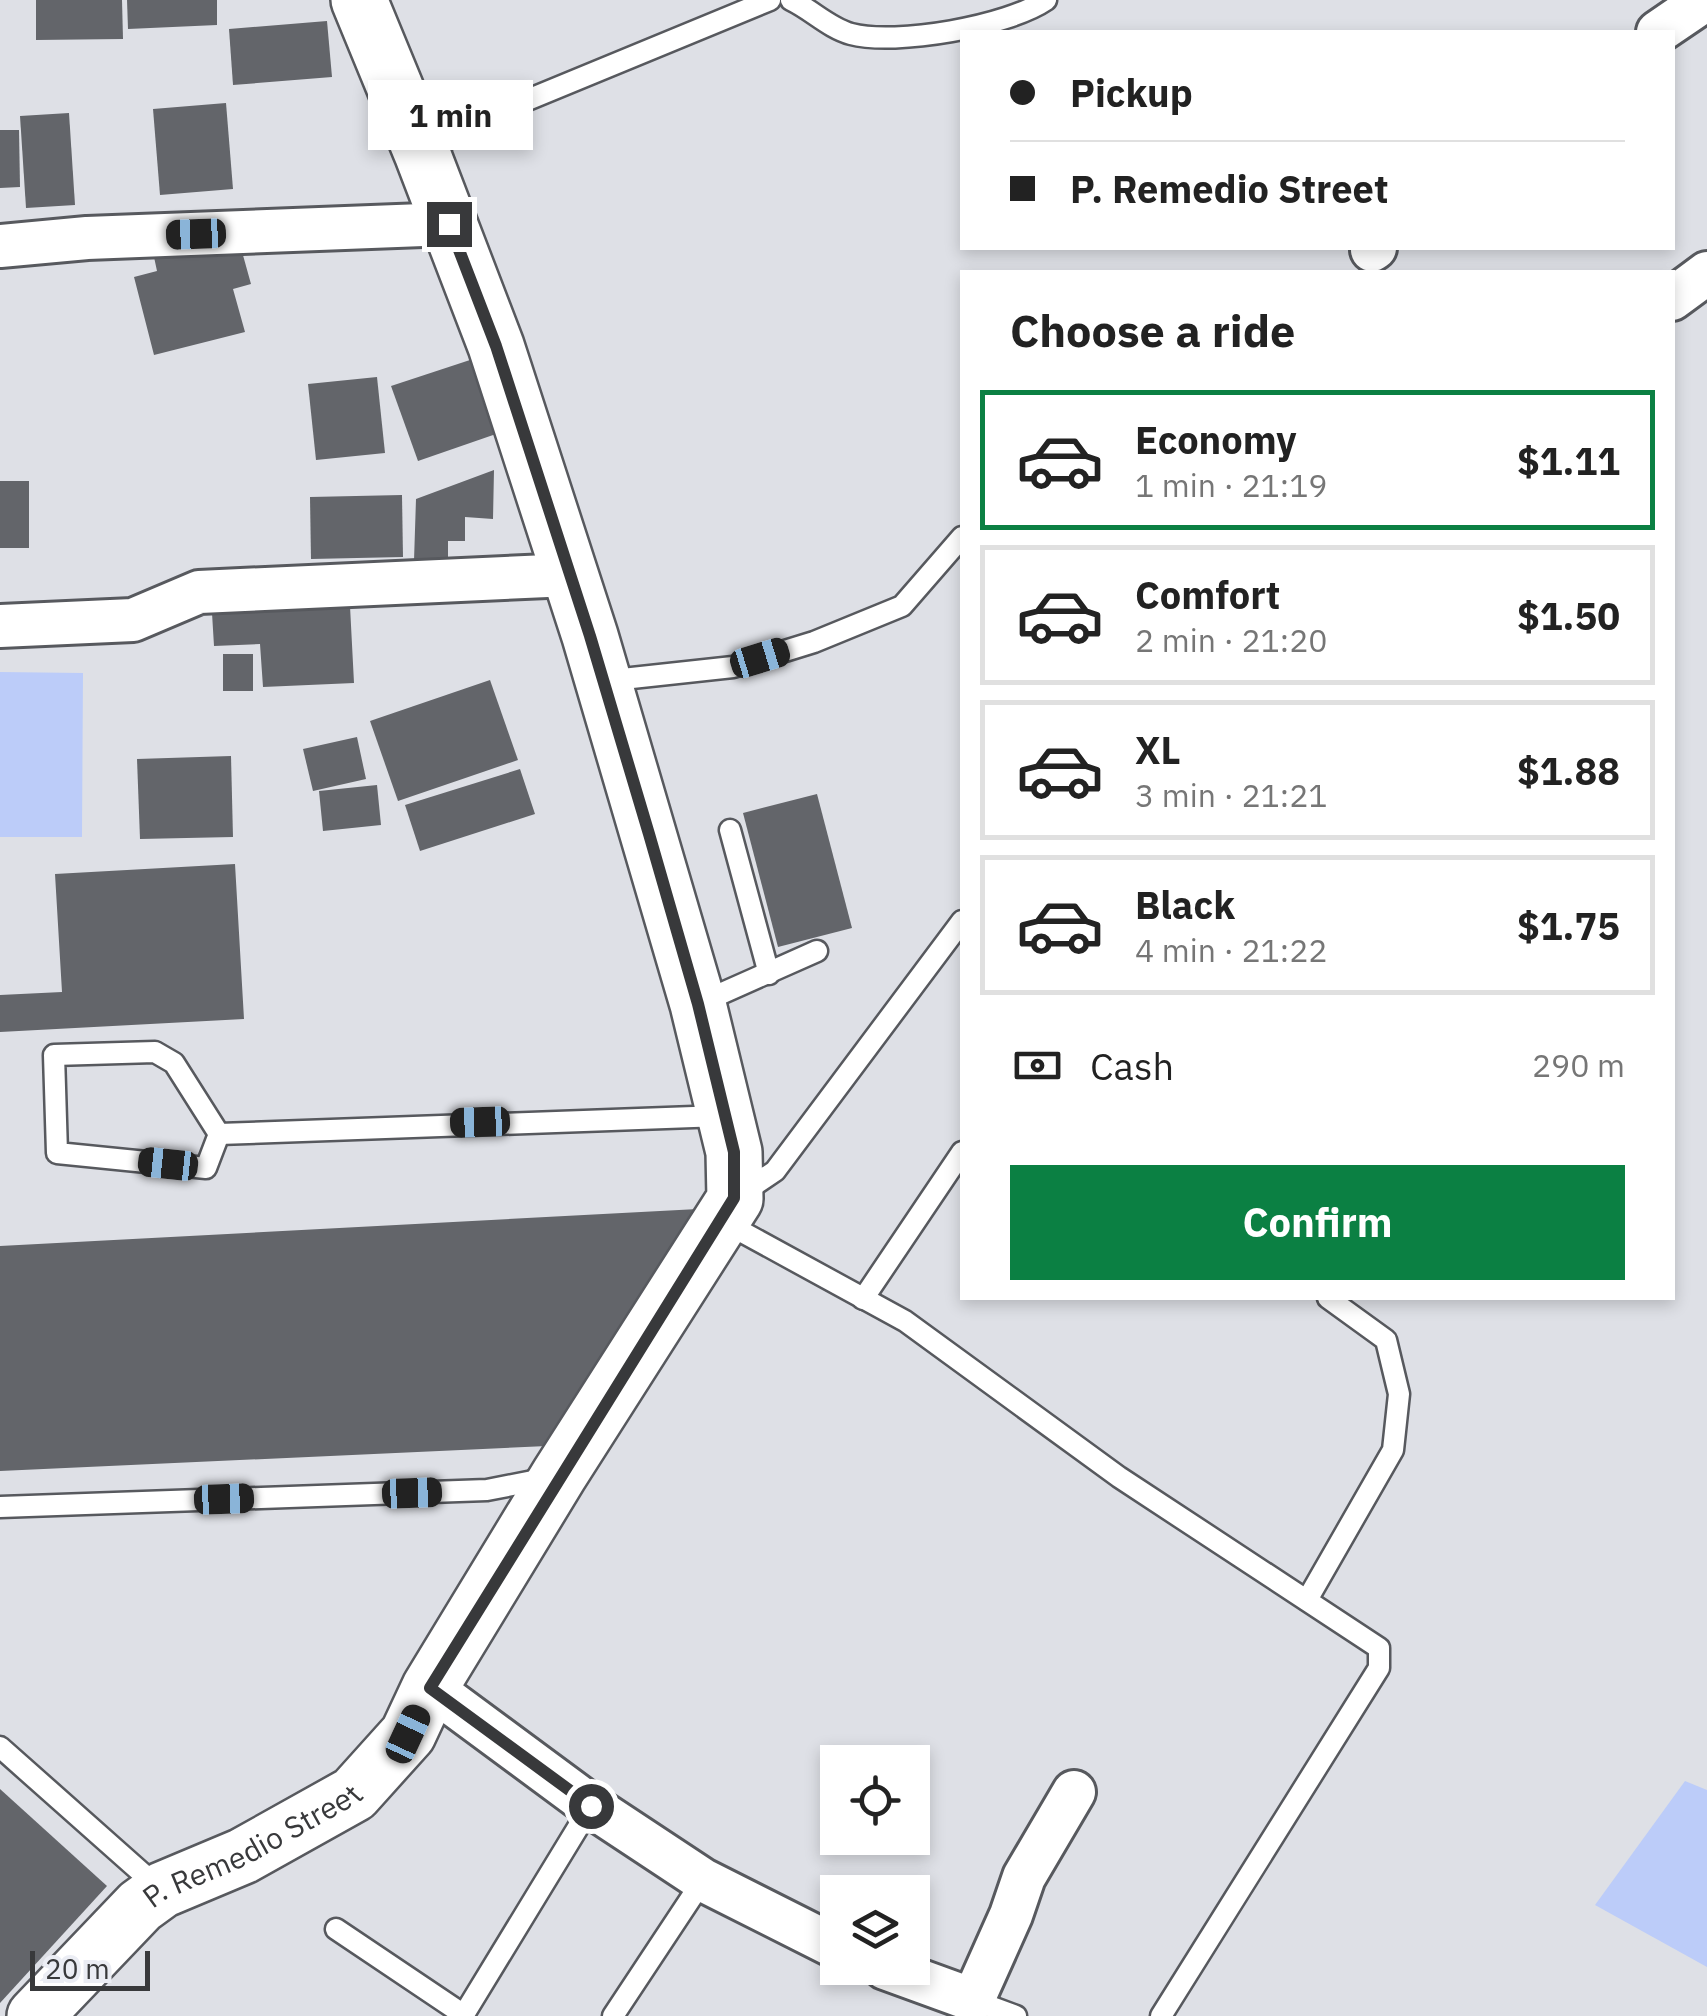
<!DOCTYPE html>
<meta charset="utf-8">
<style>
body{margin:0;font-family:"IBM Plex Sans",sans-serif;background:#f6f6f6;color:#222;height:100vh;display:flex;flex-direction:column;font-size:38px;white-space:nowrap}
*{box-sizing:border-box;margin:0}
p{font-size:32px;color:#767676}
.icon{flex:none;width:55px;height:55px;fill:none;stroke:currentColor;stroke-width:2;stroke-linecap:round;stroke-linejoin:round}
.map{position:relative;flex:1;overflow:hidden}
.sheet{position:absolute;left:960px;top:270px;width:715px;height:1030px;display:flex;flex-direction:column;background:#fff;border-radius:0px;box-shadow:0 5px 15px #0003}
.sheet>*{flex:none}
.guide{position:absolute;left:960px;top:30px;width:715px;height:220px;border-radius:0px;box-shadow:0 5px 15px #0003;display:grid;align-content:center;height:220px;padding:0 50px;background:#fff}
.buttons{position:absolute;left:820px;top:1745px;display:grid;gap:20px}
.buttons a{display:grid;place-items:center;width:110px;height:110px;border-radius:0px;background:#fff;box-shadow:0 5px 15px #0003;font-size:50px}
.scale{position:absolute;left:30px;bottom:25px;width:120px;box-sizing:border-box;padding-left:10px;border:5px solid #38393b;border-top:0;font-size:28px;line-height:35px;white-space:nowrap;color:#38393b;-webkit-text-stroke:8px #ebedf4;paint-order:stroke}
.end{position:absolute;width:45px;height:45px;margin:-22px;border:12px solid #38393b;background:#fff;box-shadow:0 0 0 5px #fff}
.from{border-radius:50%}
.bubble{position:absolute;height:70px;border-radius:0px;background:#fff;box-shadow:0 5px 15px #0003;font-size:32px;font-weight:700;line-height:70px;text-align:center}
.car{position:absolute;width:30px;height:60px;margin:-30px -15px;border-radius:12px;box-shadow:0 0 8px 2px #0007;background:linear-gradient(#222 24%,#8ab4d8 0 40%,#222 0 76%,#8ab4d8 0 86%,#222 0)}
.guide b{display:flex;align-items:center;gap:35px;height:95px;font-size:38px}
.guide b+b{border-top:2px solid #e0e0e0}
.guide i{width:25px;height:25px;background:#222}
ul{padding:0;list-style:none}
li{display:flex;align-items:center;gap:30px;height:140px;margin:0 20px 15px;padding:0 30px;border:5px solid #e0e0e0;border-radius:0px}
li div{flex:1}
li b{display:block;font-size:38px}
li em{font-style:normal;font-weight:700}
li.selected{border-color:#0b8043}
li>.icon{width:90px;height:90px;stroke-width:1.5}
h2{padding:0 50px;font-size:45px;line-height:120px}
.pay{display:flex;align-items:center;gap:25px;height:110px;padding:0 50px;font-size:38px}
.pay p{margin-inline-start:auto}
.action{display:flex;gap:20px;margin-top:auto;padding:20px 50px}
.action a{flex:1;height:115px;border-radius:0px;background:#0b8043;color:#fff;font-size:40px;font-weight:700;line-height:115px;text-align:center}
.map>svg:first-child{display:block}
</style>
<div class="map">
<svg width="1707" height="2016" viewBox="0 0 1707 2016">
<rect width="100%" height="100%" fill="#dee0e6"/>
<g fill="#bcccf9">
<path d="M 0,672 L 83,673 L 82,837 L 0,837 Z"/>
<path d="M 1685,1781 L 1707,1790 L 1707,1967 L 1595,1905 Z"/>
</g>
<g fill="#63656a">
<path d="M 36,0 L 122,0 L 123,39 L 36,40 Z"/>
<path d="M 127,0 L 217,0 L 217,25 L 128,29 Z"/>
<path d="M 327,21 L 332,77 L 233,85 L 229,29 Z"/>
<path d="M 226,103 L 233,189 L 160,195 L 153,109 Z"/>
<path d="M 69,113 L 75,205 L 26,208 L 20,116 Z"/>
<path d="M 0,130 L 19,130 L 20,187 L 0,188 Z"/>
<path d="M 214,242 L 218,254 L 241,248 L 251,284 L 233,289 L 245,332 L 154,355 L 134,277 L 157,271 L 154,257 Z"/>
<path d="M 470,360 L 496,434 L 418,461 L 391,386 Z"/>
<path d="M 377,377 L 385,453 L 316,460 L 308,384 Z"/>
<path d="M 494,470 L 493,519 L 465,517 L 465,541 L 448,541 L 448,561 L 414,561 L 416,499 Z"/>
<rect x="0" y="481" width="29" height="67"/>
<path d="M 402,495 L 403,557 L 311,559 L 310,497 Z"/>
<path d="M 350,606 L 354,683 L 263,687 L 260,644 L 214,646 L 212,613 Z"/>
<rect x="223" y="654" width="30" height="37"/>
<path d="M 490,680 L 518,760 L 398,801 L 370,721 Z"/>
<path d="M 357,737 L 366,779 L 313,791 L 303,749 Z"/>
<path d="M 231,756 L 233,837 L 140,839 L 137,759 Z"/>
<path d="M 520,769 L 535,814 L 420,851 L 405,805 Z"/>
<path d="M 377,785 L 381,825 L 323,831 L 319,791 Z"/>
<path d="M 817,794 L 852,928 L 778,947 L 743,813 Z"/>
<path d="M 235,864 L 244,1019 L 0,1032 L 0,995 L 62,992 L 55,874 Z"/>
<path d="M 698,1209 L 547,1446 L 0,1471 L 0,1246 Z"/>
<path d="M 0,1789 L 107,1886 L 0,2003 Z"/>
</g>
<g fill="none" stroke-linecap="round" stroke-linejoin="round">
<defs>
<g id="lane">
<path d="M 791,0 C 812,10 829,28 851,34 C 896,46 1008,26 1046,0"/>
<path d="M 424,152 L 496,113 L 770,0"/>
<path d="M 604,681 L 733,667 L 814,642 L 902,606 L 962,537"/>
<path d="M 730,830 L 769,974"/>
<path d="M 700,1003 L 817,951"/>
<path d="M 155,1052 L 174,1063 L 219,1134 L 206,1168 L 57,1153 L 54,1055 Z"/>
<path d="M 219,1134 L 721,1116"/>
<path d="M 741,1194 L 775,1171 L 962,921"/>
<path d="M 722,1221 L 905,1321 L 1119,1477 L 1379,1648 L 1379,1668 L 1161,2016"/>
<path d="M 863,1299 L 962,1152"/>
<path d="M 0,1507 L 487,1490 L 548,1478"/>
<path d="M 1307,1600 L 1393,1450 L 1399,1394 L 1386,1340 L 1328,1298"/>
<path d="M 0,1747 L 160,1889"/>
<path d="M 336,1929 L 464,2015"/>
<path d="M 973,2000 L 1016,2016"/>
<path d="M 463,2016 L 591,1806"/>
<path d="M 613,2016 L 703,1880"/>
</g>
<g id="street">
<path d="M 1658,32 L 1705,0"/>
<path d="M 0,246 L 87,238 L 449,224"/>
<path d="M 1372,250 L 1375,248"/>
<path d="M 1672,299 L 1707,273"/>
<path d="M 0,626 L 133,620 L 199,592 L 570,575"/>
<path d="M 430,1687 L 591,1806 L 703,1880 L 838,1948"/>
<path d="M 885,1968 L 973,2000 L 1011,1915 L 1024,1877 L 1074,1792"/>
</g>
<g id="secondary">
<path id="s1" d="M 35,2016 L 140,1906 L 162,1890 L 243,1856 L 354,1794 L 408,1734 L 430,1687 L 559,1475 L 735,1199 L 734,1152 L 698,1004 L 590,636 L 496,346 L 422,153 L 359,0"/>
</g>
</defs>
<use href="#lane" stroke="#57595e" stroke-width="25"/>
<use href="#street" stroke="#57595e" stroke-width="48"/>
<use href="#secondary" stroke="#57595e" stroke-width="60"/>
<use href="#lane" stroke="#fff" stroke-width="20"/>
<use href="#street" stroke="#fff" stroke-width="42"/>
<use href="#secondary" stroke="#fff" stroke-width="55"/>
</g>
<g fill="none" stroke-linecap="round" stroke-linejoin="round">
<path stroke="#38393b" stroke-width="12" d="M 449,224 L 496,346 L 590,636 L 649,834 L 698,1004 L 734,1152 L 734,1198 L 430,1688 L 591,1806"/>
</g>
<g text-anchor="middle" stroke-width="10" stroke-linejoin="round" paint-order="stroke">
<g font-size="30" fill="#38393b" stroke="#ebedf4">
<text dy="10" stroke="none"><textPath href="#s1" startOffset="280">P. Remedio Street</textPath></text>
</g>
</g>
</svg>
<div class="buttons">
<a><svg class="icon" aria-label="locate" viewBox="0 0 24 24"><circle cx="12" cy="12" r="6"/><path d="M12 2v4M12 18v4M2 12h4M18 12h4"/></svg></a>
<a><svg class="icon" aria-label="layers" viewBox="0 0 24 24"><path d="M12 4l9 5-9 5-9-5zM3 14l9 5 9-5"/></svg></a>
</div>
<div class="scale">20 m</div>
<i class="end from" style="left:591px;top:1806px"></i>
<i class="end" style="left:449px;top:224px"></i>
<div class="bubble" style="left:368px;top:80px;width:165px">1 min</div>
<i class="car" style="left:196px;top:234px;rotate:268deg"></i>
<i class="car" style="left:760px;top:658px;rotate:73deg"></i>
<i class="car" style="left:480px;top:1122px;rotate:268deg"></i>
<i class="car" style="left:168px;top:1164px;rotate:276deg"></i>
<i class="car" style="left:412px;top:1493px;rotate:88deg"></i>
<i class="car" style="left:224px;top:1499px;rotate:88deg"></i>
<i class="car" style="left:408px;top:1734px;rotate:25deg"></i>
<div class="guide">
<b><i class="from"></i>Pickup</b>
<b><i></i>P. Remedio Street</b>
</div>
<section class="sheet">
<h2>Choose a ride</h2>
<ul>
<li class="selected"><svg class="icon" aria-label="car" viewBox="0 0 24 24"><path d="M5 17H2v-5l4-1 3-4h7l3 4 3 1v5h-3M9 17h6M6 11h13"/><circle cx="7" cy="17" r="2"/><circle cx="17" cy="17" r="2"/></svg><div><b>Economy</b><p>1 min · 21:19</p></div><em>$1.11</em></li>
<li><svg class="icon" aria-label="car" viewBox="0 0 24 24"><path d="M5 17H2v-5l4-1 3-4h7l3 4 3 1v5h-3M9 17h6M6 11h13"/><circle cx="7" cy="17" r="2"/><circle cx="17" cy="17" r="2"/></svg><div><b>Comfort</b><p>2 min · 21:20</p></div><em>$1.50</em></li>
<li><svg class="icon" aria-label="car" viewBox="0 0 24 24"><path d="M5 17H2v-5l4-1 3-4h7l3 4 3 1v5h-3M9 17h6M6 11h13"/><circle cx="7" cy="17" r="2"/><circle cx="17" cy="17" r="2"/></svg><div><b>XL</b><p>3 min · 21:21</p></div><em>$1.88</em></li>
<li><svg class="icon" aria-label="car" viewBox="0 0 24 24"><path d="M5 17H2v-5l4-1 3-4h7l3 4 3 1v5h-3M9 17h6M6 11h13"/><circle cx="7" cy="17" r="2"/><circle cx="17" cy="17" r="2"/></svg><div><b>Black</b><p>4 min · 21:22</p></div><em>$1.75</em></li>
</ul>
<div class="pay"><svg class="icon" aria-label="cash" viewBox="0 0 24 24"><path d="M3 7h18v10H3z"/><circle cx="12" cy="12" r="2"/></svg>Cash<p>290 m</p></div>
<div class="action"><a>Confirm</a></div>
</section>
</div>
